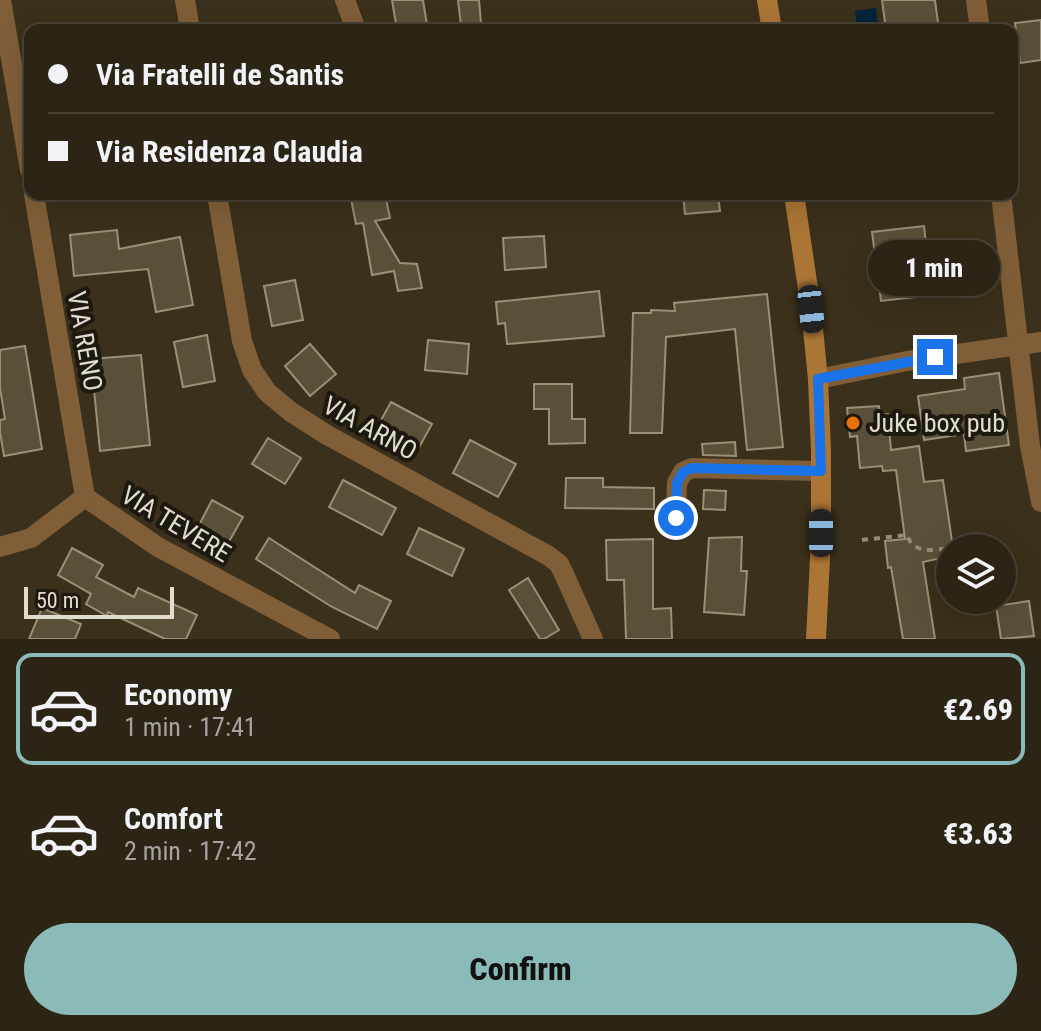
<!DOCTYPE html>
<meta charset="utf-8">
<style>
body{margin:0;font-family:"Roboto Condensed",sans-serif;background:#342c1d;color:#f1f3f6;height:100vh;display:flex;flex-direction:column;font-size:30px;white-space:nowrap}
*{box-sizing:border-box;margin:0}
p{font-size:26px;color:#a6a4a0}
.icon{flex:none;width:44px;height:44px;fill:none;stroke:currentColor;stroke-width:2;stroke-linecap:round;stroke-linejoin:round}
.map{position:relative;height:639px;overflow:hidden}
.sheet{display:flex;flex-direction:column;background:#2c2414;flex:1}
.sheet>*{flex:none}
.guide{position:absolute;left:24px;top:24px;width:994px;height:176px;border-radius:16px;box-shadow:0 8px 32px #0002,0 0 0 2px #484134;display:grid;align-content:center;height:176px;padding:0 24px;background:#2c2414}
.tools{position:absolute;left:936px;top:534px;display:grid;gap:16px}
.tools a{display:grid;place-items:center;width:80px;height:80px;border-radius:50%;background:#2c2414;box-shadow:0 8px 32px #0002,0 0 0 2px #484134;font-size:40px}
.scale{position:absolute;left:24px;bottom:20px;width:150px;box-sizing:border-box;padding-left:8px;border:4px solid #e2dccf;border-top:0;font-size:22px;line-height:28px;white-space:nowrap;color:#e2dccf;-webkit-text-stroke:6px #1d1910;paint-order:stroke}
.end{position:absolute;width:36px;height:36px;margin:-18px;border:10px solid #1a73e8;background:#fff;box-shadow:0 0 0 4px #fff}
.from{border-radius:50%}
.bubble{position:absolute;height:56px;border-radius:28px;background:#2c2414;box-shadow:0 8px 32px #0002,0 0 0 2px #484134;font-size:26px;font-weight:800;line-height:56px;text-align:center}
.car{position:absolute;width:24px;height:48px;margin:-24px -12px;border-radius:10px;box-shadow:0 0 6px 2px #0007;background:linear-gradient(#222 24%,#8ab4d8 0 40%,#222 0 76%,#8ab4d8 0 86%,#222 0)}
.guide b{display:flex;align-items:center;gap:28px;height:76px;font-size:30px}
.guide b+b{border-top:2px solid #484134}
.guide i{width:20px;height:20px;background:#f1f3f6}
ul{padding:14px 0 0;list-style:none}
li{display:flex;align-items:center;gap:24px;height:112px;margin:0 16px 12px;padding:0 8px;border:4px solid transparent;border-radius:16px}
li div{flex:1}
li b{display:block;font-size:30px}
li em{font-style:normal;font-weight:800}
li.on{border-color:#8bbbb9}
li>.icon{width:72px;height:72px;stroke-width:1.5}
.action{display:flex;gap:16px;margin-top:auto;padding:16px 24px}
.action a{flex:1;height:92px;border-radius:48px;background:#8bbbb9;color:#111;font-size:32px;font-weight:800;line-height:92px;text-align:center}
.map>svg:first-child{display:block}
</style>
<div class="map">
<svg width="1041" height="639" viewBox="0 0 1041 639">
<rect width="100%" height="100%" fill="#3a301b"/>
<path fill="#002439" d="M 876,8 L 878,30 L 857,30 L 855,11 Z"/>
<g fill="#5a503a" stroke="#9a8f77" stroke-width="2">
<path d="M 392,0 L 423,0 L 427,25 L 397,30 Z"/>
<path d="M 458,0 L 479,0 L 481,23 L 461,25 Z"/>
<path d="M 882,0 L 935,0 L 938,23 L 930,24 L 931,30 L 886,30 Z"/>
<path d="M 1041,20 L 1041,60 L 1020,63 L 1015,23 Z"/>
<path d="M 350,194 L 385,194 L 390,218 L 375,221 L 400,263 L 417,264 L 422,288 L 398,291 L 394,271 L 372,275 L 363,223 L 356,224 Z"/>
<path d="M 683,194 L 718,194 L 720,211 L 685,214 Z"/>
<path d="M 924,226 L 932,295 L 881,301 L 872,232 Z"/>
<path d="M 117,230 L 119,249 L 180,237 L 193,305 L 156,312 L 148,269 L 74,276 L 70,235 Z"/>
<path d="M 544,236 L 546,267 L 505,270 L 503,238 Z"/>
<path d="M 295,280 L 303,320 L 272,326 L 264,286 Z"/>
<path d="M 599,291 L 604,336 L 507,344 L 505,323 L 498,324 L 496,302 Z"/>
<path d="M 767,294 L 783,447 L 747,450 L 735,329 L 666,337 L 662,433 L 630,433 L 633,313 L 651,313 L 651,310 L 675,311 L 674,303 Z"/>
<path d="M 207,335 L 215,381 L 183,387 L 174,342 Z"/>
<path d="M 428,340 L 469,344 L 467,374 L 425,370 Z"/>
<path d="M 310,344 L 336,374 L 310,396 L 285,366 Z"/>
<path d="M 25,346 L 42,449 L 4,456 L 0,432 L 0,420 L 5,419 L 0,388 L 0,350 Z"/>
<path d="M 141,355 L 150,445 L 100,451 L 91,359 Z"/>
<path d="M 999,373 L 1009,445 L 966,451 L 964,434 L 924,440 L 918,396 L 965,389 L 964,378 Z"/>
<path d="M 534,384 L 572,384 L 572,419 L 585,419 L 585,443 L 549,444 L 549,409 L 534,409 Z"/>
<path d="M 391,402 L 432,424 L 416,453 L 375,431 Z"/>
<path d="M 879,406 L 880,415 L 888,414 L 891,450 L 919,446 L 924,482 L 943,480 L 953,548 L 950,548 L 950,556 L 923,562 L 935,639 L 903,639 L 891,567 L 888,568 L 885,541 L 905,539 L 896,470 L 883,471 L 882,466 L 860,468 L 857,436 L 850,437 L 847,408 Z"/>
<path d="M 268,438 L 301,458 L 285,484 L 252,464 Z"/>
<path d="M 470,440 L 516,464 L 498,497 L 453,473 Z"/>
<path d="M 735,442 L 736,456 L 703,455 L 702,444 Z"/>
<path d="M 566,478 L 603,478 L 603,487 L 654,488 L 654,509 L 565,508 Z"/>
<path d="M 343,480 L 396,508 L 382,535 L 329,507 Z"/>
<path d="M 704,490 L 726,491 L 725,510 L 703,509 Z"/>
<path d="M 212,500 L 243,517 L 226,547 L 196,531 Z"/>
<path d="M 419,528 L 464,549 L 452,576 L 407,554 Z"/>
<path d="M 742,537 L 741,571 L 747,571 L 744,615 L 704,612 L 709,538 Z"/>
<path d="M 269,538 L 355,593 L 359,585 L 391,601 L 377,629 L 332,607 L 256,559 Z"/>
<path d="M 653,539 L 653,609 L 671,608 L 672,639 L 626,639 L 624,580 L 607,580 L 606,540 Z"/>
<path d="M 72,548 L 103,565 L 96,577 L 134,597 L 138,588 L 197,615 L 186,639 L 165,639 L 108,612 L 107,616 L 86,604 L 91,594 L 58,575 Z"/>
<path d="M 528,578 L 559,630 L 544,639 L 540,639 L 509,590 Z"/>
<path d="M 1029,601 L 1034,636 L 1001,639 L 996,606 Z"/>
<path d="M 42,608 L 81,624 L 75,639 L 29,639 Z"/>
</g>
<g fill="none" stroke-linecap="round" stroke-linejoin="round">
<path stroke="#938c7b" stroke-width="4" stroke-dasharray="6 6" stroke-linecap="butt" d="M 862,540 L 907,535 C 915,560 947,547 967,544"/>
<g stroke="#805e38" stroke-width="20">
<path d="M 1,0 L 30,170"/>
<path d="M 185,0 L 190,30"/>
<path d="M 345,0 L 356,30"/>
<path d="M 976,0 L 980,30"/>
<path d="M 34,194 L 85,497"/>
<path d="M 217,194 L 242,341 L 252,370 L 267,392 L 291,412 L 327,435 L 549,556 L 559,564 L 564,574 L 593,639"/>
<path d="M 1001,194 L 1030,446 L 1041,502"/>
<path d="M 818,379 L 907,361 L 1041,342"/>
<path d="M 85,497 L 158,547 L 330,639"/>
<path d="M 676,518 L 677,483 L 683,472 L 692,468 L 821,471"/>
<path d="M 0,547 L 31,538 L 85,497"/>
</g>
<g stroke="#ab7535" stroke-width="20">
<path d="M 767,0 L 772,30"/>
<path d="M 794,194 L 811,309 L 818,379 L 821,451 L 821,538 L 816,639"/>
</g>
</g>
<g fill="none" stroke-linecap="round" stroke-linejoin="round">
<path stroke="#1a73e8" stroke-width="10" d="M 676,518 L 677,483 L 683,472 L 692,468 L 821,471 L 818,379 L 935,357"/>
</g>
<circle fill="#e8710a" stroke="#1d1910" stroke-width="3" cx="853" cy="423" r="8"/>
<g text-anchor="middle" stroke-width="8" stroke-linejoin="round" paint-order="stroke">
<g font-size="26" fill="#e2dccf" stroke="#1d1910">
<text transform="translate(85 341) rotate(80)" y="9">VIA RENO</text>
<text transform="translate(370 428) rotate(29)" y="9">VIA ARNO</text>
<text transform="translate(176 524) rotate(31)" y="9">VIA TEVERE</text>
</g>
<g font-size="26" fill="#e2dccf" stroke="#1d1910" text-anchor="start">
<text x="869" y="432">Juke box pub</text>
</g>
</g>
</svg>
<div class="tools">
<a><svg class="icon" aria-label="layers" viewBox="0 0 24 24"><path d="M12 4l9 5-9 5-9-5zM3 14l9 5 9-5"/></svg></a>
</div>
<div class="scale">50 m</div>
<i class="end from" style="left:676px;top:518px"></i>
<i class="end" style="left:935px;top:357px"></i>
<div class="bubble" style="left:868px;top:240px;width:132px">1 min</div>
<i class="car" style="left:811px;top:309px;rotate:174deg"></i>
<i class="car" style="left:821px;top:533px;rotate:0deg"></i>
<div class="guide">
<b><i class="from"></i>Via Fratelli de Santis</b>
<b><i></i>Via Residenza Claudia</b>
</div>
</div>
<section class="sheet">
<ul>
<li class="on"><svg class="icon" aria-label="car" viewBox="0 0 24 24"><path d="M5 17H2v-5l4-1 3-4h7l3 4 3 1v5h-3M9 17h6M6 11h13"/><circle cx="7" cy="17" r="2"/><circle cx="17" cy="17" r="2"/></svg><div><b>Economy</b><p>1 min · 17:41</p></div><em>€2.69</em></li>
<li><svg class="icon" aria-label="car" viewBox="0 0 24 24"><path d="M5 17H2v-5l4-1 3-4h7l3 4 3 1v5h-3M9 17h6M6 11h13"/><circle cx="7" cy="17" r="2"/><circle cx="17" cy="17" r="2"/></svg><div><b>Comfort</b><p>2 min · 17:42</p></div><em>€3.63</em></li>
</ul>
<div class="action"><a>Confirm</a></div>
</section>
